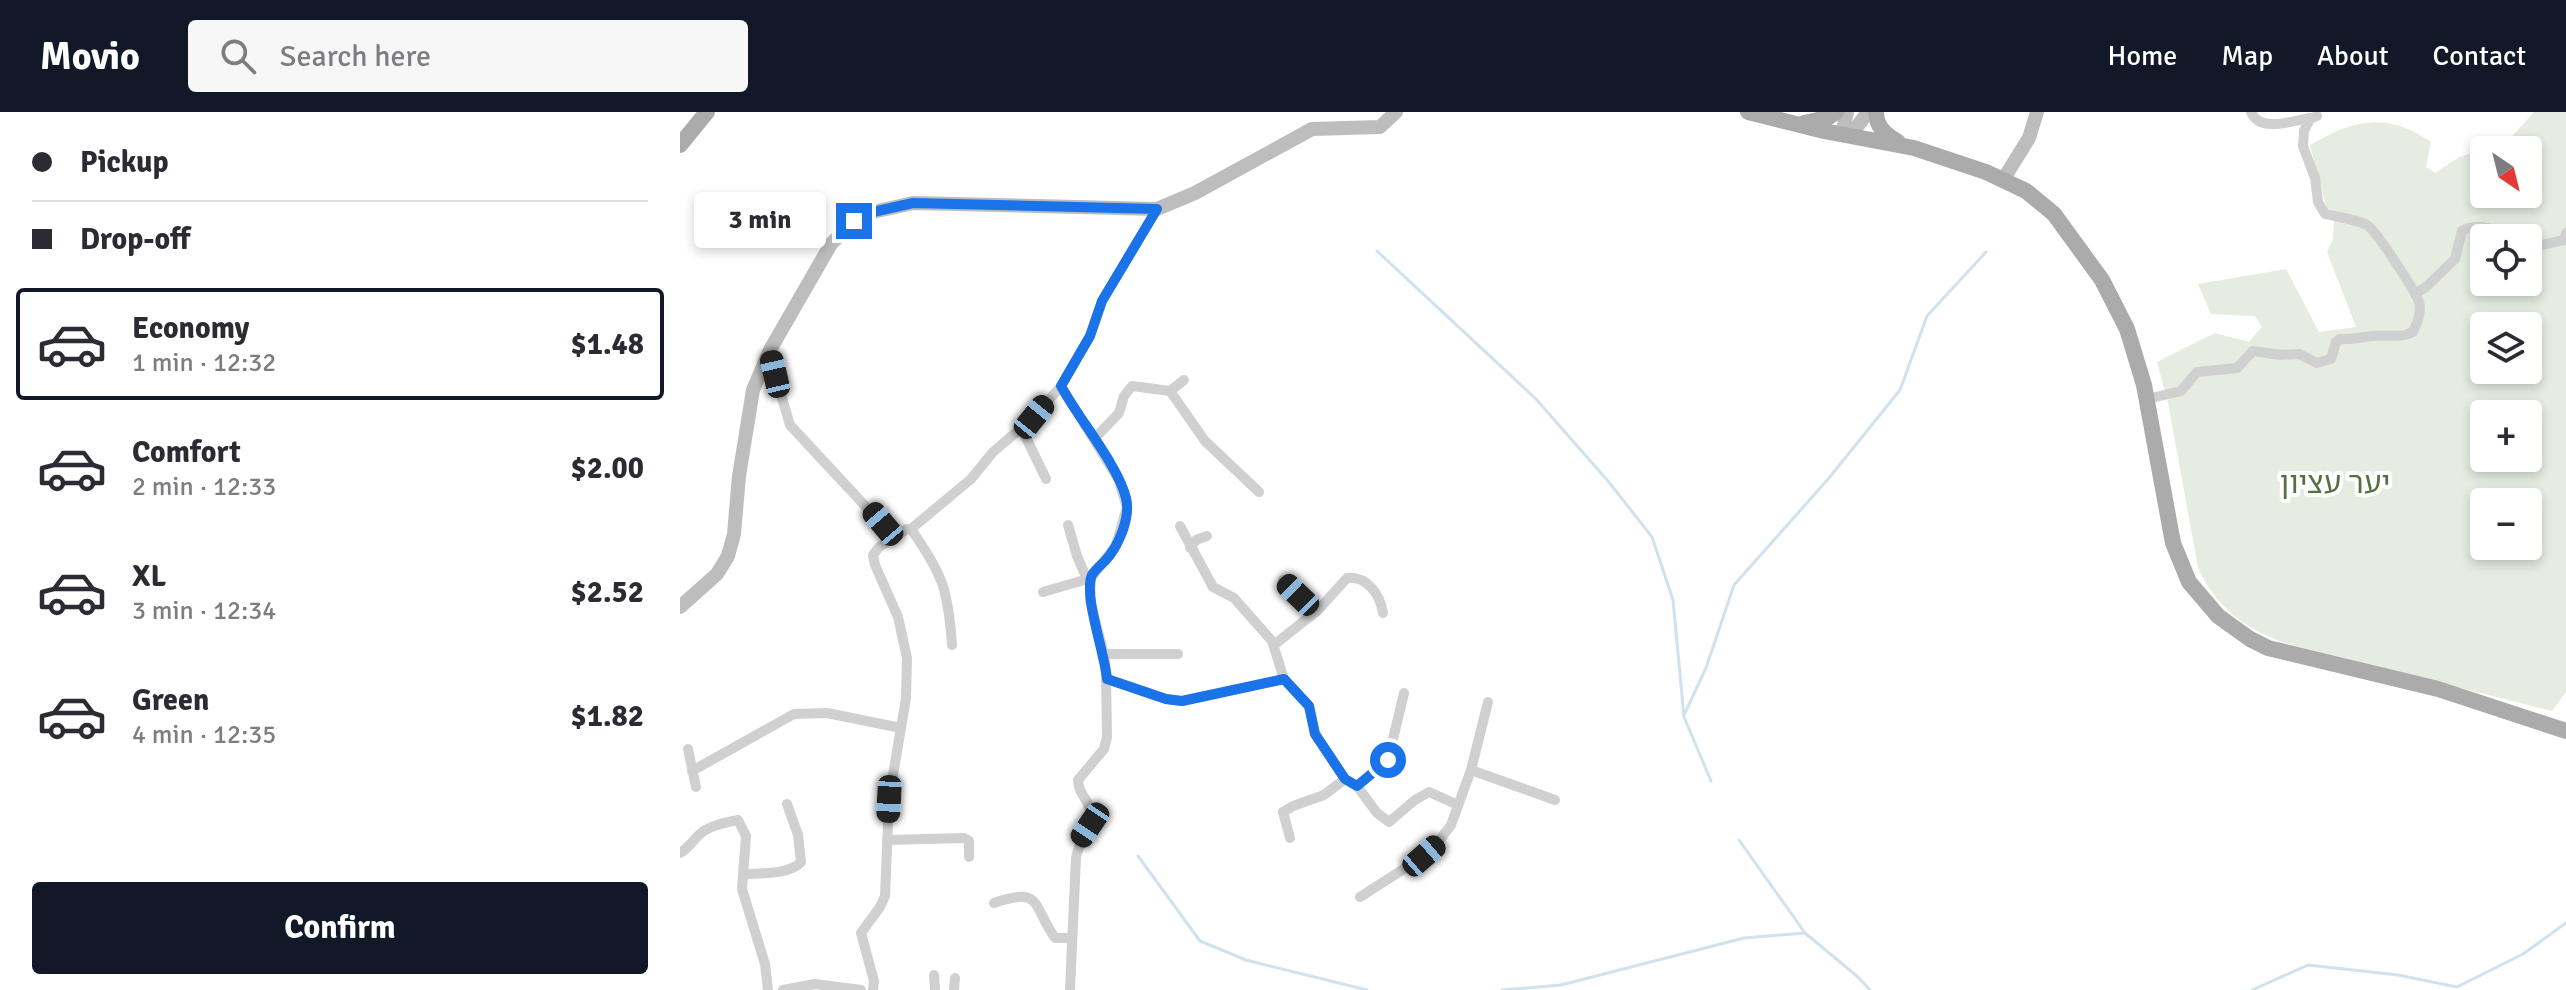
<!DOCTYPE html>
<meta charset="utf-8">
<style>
body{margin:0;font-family:Signika,"Noto Sans Hebrew",sans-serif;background:#f7f7f7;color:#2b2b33;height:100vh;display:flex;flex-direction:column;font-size:30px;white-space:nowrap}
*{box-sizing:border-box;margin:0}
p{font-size:26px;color:#7c7c81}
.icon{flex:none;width:44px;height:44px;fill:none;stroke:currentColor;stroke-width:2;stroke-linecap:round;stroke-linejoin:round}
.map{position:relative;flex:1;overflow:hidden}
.drawer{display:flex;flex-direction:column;background:#fff;width:680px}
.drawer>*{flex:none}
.guide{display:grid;align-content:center;height:176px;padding:0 32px;background:#fff}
.needle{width:52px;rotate:145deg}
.tools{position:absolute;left:1790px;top:24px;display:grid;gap:16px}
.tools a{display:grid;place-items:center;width:72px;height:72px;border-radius:8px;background:#fff;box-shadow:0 4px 12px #0003;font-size:40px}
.end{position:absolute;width:36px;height:36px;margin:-18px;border:10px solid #1a73e8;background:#fff;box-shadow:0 0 0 4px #fff}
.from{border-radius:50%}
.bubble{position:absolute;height:56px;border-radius:8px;background:#fff;box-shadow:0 4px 12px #0003;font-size:26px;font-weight:700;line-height:56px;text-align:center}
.car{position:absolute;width:24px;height:48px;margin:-24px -12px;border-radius:10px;box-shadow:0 0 6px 2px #0007;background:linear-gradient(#222 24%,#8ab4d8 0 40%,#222 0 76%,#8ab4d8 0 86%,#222 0)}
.guide b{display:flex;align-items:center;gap:28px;height:76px;font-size:30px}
.guide b+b{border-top:2px solid #e1e1e2}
.guide i{width:20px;height:20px;background:#2b2b33}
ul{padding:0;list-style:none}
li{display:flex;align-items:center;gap:24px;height:112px;margin:0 16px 12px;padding:0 16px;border:4px solid transparent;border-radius:8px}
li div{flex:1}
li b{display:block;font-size:30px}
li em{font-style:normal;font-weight:700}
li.current{border-color:#111827}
li>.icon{width:72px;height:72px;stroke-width:1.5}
.button{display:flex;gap:16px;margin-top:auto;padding:16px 32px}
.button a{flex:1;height:92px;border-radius:8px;background:#111827;color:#fff;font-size:32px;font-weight:700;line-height:92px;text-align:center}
header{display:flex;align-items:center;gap:48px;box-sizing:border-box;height:112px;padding:0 40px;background:#111827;color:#fff}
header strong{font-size:38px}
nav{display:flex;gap:44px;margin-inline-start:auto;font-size:28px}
.search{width:560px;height:72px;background:#f7f7f7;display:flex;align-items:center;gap:20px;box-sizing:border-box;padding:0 28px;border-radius:8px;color:#7c7c81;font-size:30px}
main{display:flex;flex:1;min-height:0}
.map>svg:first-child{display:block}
</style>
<header>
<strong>Movio</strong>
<div class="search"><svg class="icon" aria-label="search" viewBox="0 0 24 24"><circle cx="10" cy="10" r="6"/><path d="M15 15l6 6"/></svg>Search here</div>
<nav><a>Home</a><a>Map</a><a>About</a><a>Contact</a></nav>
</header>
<main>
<section class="drawer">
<div class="guide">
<b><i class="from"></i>Pickup</b>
<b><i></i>Drop-off</b>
</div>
<ul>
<li class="current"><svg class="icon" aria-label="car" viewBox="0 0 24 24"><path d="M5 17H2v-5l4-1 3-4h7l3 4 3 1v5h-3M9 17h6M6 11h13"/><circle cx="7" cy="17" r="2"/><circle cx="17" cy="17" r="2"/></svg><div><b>Economy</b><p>1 min · 12:32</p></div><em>$1.48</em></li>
<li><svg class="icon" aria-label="car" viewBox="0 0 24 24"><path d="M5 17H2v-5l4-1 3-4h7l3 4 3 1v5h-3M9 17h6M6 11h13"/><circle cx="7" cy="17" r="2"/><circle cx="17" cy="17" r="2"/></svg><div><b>Comfort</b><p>2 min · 12:33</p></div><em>$2.00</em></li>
<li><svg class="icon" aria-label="car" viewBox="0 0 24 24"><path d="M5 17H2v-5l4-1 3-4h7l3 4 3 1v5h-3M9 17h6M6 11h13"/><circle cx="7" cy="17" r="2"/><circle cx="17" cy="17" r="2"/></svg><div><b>XL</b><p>3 min · 12:34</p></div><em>$2.52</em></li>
<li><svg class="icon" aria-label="car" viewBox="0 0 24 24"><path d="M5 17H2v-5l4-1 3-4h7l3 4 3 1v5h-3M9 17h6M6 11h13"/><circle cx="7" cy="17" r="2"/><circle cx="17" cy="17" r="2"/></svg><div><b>Green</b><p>4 min · 12:35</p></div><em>$1.82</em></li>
</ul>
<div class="button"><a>Confirm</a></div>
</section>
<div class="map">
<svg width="1886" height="878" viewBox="0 0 1886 878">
<rect width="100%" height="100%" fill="#fff"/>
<path fill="#e6ecdf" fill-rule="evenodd" d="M 1854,0 L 1886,0 L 1886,580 L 1872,599 L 1605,531 C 1566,517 1535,495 1518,455 L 1488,291 L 1477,250 L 1535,221 L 1569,230 L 1582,215 L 1575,204 L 1531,202 L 1518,172 L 1606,157 L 1639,220 L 1676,215 L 1647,140 L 1653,127 L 1654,109 L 1649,105 L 1630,33 C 1675,7 1707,0 1751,30 L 1746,55 L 1755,61 L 1779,45 L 1826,31 ZM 1804,38 L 1848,38 L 1848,82 L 1804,82 ZM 1804,126 L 1848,126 L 1848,170 L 1804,170 ZM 1804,214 L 1848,214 L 1848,258 L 1804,258 ZM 1804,302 L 1848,302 L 1848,346 L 1804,346 ZM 1804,390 L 1848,390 L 1848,434 L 1804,434 Z"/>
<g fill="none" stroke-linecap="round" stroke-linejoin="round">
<g stroke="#cfe2ee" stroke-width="3">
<path d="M 697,139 L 855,286 L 928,369 L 972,425 L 993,488 L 1004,605 L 1031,669"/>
<path d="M 1005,601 L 1026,556 L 1054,473 L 1149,366 L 1220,278 L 1247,204 L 1306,140"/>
<path d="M 1059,728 L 1125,821 L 1178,865 L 1190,878"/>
<path d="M 458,744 L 520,829 L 566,848 L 687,878"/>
<path d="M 822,878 L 881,873 L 1064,826 L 1125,821"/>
<path d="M 1572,878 L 1628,853 L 1718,863 L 1777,875 L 1843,842 L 1886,811"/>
</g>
<g stroke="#d0d0d0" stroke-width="10">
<path d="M 1571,0 C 1580,21 1612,9 1630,6"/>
<path d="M 1848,136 L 1884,128 L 1886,121"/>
<path d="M 1735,182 L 1746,175 L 1775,147 L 1782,119 C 1796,110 1821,118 1835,126"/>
<path d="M 89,242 L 110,313 L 214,425"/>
<path d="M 381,274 L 438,367 L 447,395 L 436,433 L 411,466 L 410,489 L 424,542 L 426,563 L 427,625 L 424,637 L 398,668 C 398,683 412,690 411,704 C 411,718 398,730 396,746 L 390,878"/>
<path d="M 490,279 L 525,329 L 579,380"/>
<path d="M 1467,287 L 1501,279 L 1517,260 L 1557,256 L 1573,239 L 1601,243 L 1619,242 L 1637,251 L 1651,247 L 1656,230 L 1660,227 C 1672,228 1681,225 1693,224 C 1708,222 1719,227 1733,220 C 1737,211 1742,200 1739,190 C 1736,180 1695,117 1687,113 C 1675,107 1658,105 1645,102 L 1638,90 L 1635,66 L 1623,34 L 1624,19 L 1630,7 L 1637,4"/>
<path d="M 341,315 L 366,367"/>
<path d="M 415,326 L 439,301 L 444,284 L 452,274 L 490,279 L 504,268"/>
<path d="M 388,413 L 397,444 L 407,467"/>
<path d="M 500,414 L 533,475 L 554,486 L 592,529 L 604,567 L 629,594 L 635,622 L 665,667 L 677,674 L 697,701 L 709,710 L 735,688 L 749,680 L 778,693"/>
<path d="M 231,417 C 263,464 268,476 272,533"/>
<path d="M 510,436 L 516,428 L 527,424"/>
<path d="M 603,468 L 636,500"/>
<path d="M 363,480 L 411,466"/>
<path d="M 594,533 L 639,497 L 667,466 C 687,464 700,482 703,501"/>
<path d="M 424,542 L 498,542"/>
<path d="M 427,567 L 486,587 L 502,589 L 604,567"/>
<path d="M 8,637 L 16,675"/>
<path d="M 791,658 L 875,688"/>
<path d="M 12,659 L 114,602 L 147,601 L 221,616"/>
<path d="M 677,674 L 708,648 L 724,581"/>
<path d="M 610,726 L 603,700 L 613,694 L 644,683 L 665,667"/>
<path d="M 207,728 L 284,726 L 289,729 L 289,745"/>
<path d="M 0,741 C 9,736 12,729 20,722 C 28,714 47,710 58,708 L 66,724 L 62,777 L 85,852 L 88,878"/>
<path d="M 64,762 C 81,761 109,763 121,750 L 118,723 L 107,692"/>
<path d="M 680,785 L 744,744 L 756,733 L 771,713 L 791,658 L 808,590"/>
<path d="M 314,791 C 362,774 352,793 375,826 L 391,826"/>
<path d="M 254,863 L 255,878"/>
<path d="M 103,878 L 135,872 L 181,878"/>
<path d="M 193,878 L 194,869 L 181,821 L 200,795 L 205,784 L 209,687 L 226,586 L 227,546 L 218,505 L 195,453 L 193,443 L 199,435 L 227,417 L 231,417 L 291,367 L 313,340 L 354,305 L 381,274 L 410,224 L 422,189 L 477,97"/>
<path d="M 274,878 L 275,866"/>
</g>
<g stroke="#bdbdbd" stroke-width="14">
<path d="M 1162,22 L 1176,16 L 1188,0"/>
<path d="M 1162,22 L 1167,0"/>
<path d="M 1323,68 L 1349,26 L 1357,0"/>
<path d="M 0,495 L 37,462 L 48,444 L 54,422 L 59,364 L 73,278 L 90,238 L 151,132 L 174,109 L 193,100 L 233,91 L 477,97 L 515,81 L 632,17 L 700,15 L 716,0"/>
</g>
<g stroke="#ababab" stroke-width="16">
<path d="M 1068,0 L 1144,19 L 1234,36 L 1306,60 L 1346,79 L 1374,102 L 1422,168 L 1447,217 L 1464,273 L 1493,431 L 1509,470 L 1538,504 L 1570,527 L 1588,536 L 1758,577 L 1886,619"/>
<path d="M 1196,0 C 1196,15 1206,23 1218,30"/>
<path d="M 1124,11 L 1147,6 L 1156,0"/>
<path d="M 0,33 L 27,0"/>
</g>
</g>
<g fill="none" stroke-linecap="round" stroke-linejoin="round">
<path stroke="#1a73e8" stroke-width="10" d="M 174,109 L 193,100 L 233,91 L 477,97 L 422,189 L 410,224 L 381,274 C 398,306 438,353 446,386 C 451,406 438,435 425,449 C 420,454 415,458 412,463 C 403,482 425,542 427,567 L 486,587 L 502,589 L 604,567 L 629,594 L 635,622 L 665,667 L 677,674 L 708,648"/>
</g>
<g text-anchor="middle" stroke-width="8" stroke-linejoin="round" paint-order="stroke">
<g font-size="30" fill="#56703f" stroke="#fff">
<text x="1655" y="381">יער עציון</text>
</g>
</g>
</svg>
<div class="tools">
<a><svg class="needle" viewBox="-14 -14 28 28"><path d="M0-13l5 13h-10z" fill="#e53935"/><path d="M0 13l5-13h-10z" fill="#7c7c81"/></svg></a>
<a><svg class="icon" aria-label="locate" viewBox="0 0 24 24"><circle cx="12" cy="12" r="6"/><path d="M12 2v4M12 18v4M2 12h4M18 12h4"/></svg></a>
<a><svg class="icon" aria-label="layers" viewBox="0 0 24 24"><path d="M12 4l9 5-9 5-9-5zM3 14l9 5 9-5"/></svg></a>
<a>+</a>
<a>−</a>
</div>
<i class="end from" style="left:708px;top:648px"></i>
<i class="end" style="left:174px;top:109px"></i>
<div class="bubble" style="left:14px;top:80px;width:132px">3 min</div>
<i class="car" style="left:95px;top:262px;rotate:347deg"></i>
<i class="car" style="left:354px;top:305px;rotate:39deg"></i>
<i class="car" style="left:203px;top:412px;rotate:320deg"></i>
<i class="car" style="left:618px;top:483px;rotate:314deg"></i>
<i class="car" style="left:209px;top:687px;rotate:183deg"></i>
<i class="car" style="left:410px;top:713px;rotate:214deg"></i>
<i class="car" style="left:744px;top:744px;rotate:49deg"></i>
</div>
</main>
